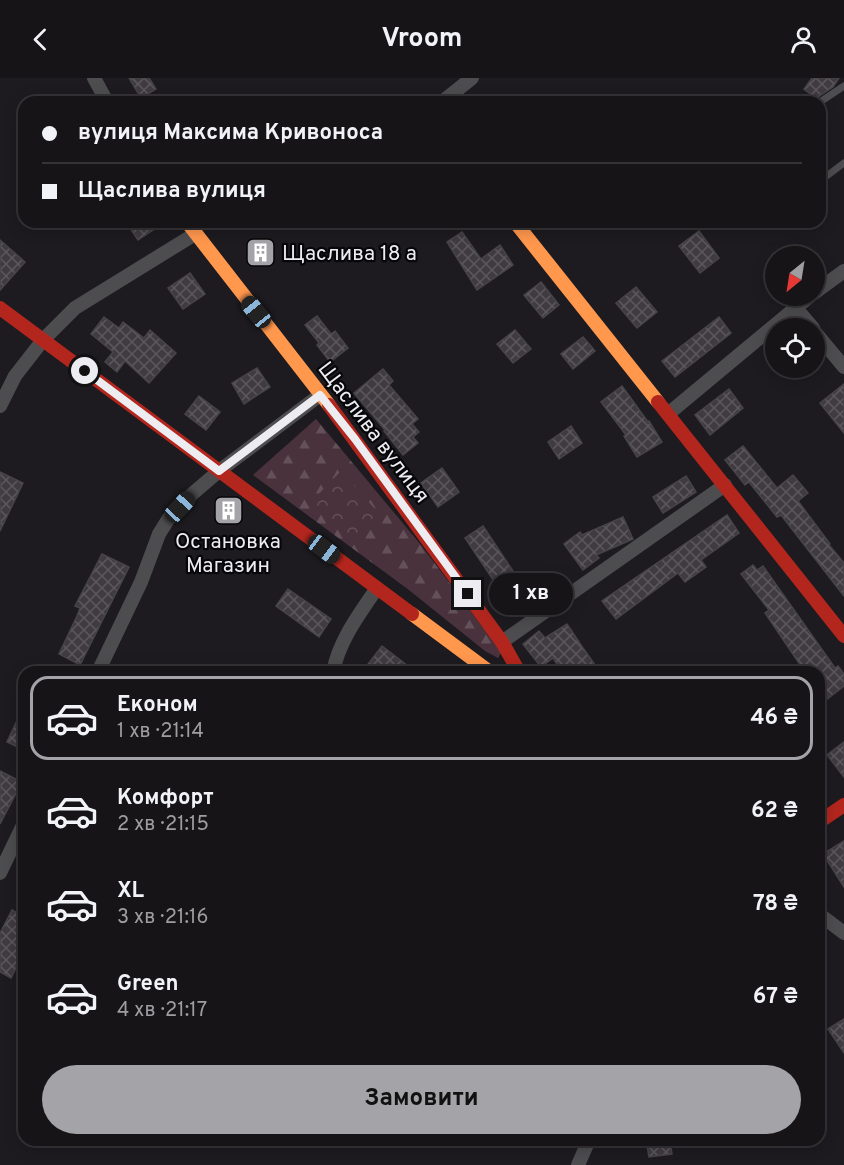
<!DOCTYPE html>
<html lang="uk">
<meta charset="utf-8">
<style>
body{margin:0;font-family:Overpass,sans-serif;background:#232124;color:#f1f3f6;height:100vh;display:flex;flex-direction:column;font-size:22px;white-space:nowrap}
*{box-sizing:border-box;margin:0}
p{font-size:20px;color:#9e9ea1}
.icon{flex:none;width:33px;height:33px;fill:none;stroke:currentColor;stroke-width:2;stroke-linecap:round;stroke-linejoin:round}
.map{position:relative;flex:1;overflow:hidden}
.side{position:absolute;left:18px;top:588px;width:807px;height:480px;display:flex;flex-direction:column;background:#161417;border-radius:18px;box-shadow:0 3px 15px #0003,0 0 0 2px #353336}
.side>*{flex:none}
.guide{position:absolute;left:18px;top:18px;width:808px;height:132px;border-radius:18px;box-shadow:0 3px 15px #0003,0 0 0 2px #353336;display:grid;align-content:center;height:132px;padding:0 24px;background:#161417}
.needle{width:39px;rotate:210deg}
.tools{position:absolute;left:765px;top:168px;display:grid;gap:12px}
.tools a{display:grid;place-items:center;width:60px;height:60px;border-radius:50%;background:#161417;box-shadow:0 3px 15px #0003,0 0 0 2px #353336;font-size:30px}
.end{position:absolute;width:27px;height:27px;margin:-14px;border:8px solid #edecf0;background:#111;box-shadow:0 0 0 3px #111}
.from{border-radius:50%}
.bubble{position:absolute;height:42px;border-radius:21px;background:#161417;box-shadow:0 3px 15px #0003,0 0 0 2px #353336;font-size:20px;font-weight:700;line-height:42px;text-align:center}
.car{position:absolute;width:18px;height:36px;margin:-18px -9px;border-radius:8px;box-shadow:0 0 4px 2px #0007;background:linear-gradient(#222 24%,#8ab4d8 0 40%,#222 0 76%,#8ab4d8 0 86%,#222 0)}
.guide b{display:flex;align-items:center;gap:21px;height:57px;font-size:22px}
.guide b+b{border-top:2px solid #353336}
.guide i{width:15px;height:15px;background:#f1f3f6}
ul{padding:10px 0 0;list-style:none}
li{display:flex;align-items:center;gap:18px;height:84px;margin:0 12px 9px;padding:0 12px;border:3px solid transparent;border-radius:18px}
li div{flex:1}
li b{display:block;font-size:22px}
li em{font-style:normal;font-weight:700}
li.selected{border-color:#a4a3a7}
li>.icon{width:54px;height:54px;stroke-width:1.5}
.action{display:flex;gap:12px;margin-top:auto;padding:12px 24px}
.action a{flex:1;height:69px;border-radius:36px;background:#a4a3a7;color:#111;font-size:24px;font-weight:700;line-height:69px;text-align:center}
header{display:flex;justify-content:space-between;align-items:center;height:78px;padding:0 24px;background:#161417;font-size:27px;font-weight:700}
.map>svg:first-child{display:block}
</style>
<header><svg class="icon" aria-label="back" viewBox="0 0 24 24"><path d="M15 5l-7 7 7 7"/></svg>Vroom<svg class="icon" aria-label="person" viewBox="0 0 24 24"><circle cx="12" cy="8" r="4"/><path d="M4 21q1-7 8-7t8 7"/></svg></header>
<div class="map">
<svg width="844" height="1087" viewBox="0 0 844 1087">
<defs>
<pattern id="forest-firs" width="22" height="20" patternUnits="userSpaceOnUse" patternTransform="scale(1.5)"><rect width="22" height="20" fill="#4a323c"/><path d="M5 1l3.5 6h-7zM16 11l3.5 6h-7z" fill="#645058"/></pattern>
<pattern id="park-crowns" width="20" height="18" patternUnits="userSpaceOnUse" patternTransform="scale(1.5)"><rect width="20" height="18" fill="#4a323c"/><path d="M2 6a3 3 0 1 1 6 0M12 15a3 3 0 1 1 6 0" fill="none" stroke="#645058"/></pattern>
<pattern id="building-cross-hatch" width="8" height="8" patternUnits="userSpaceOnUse" patternTransform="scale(1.5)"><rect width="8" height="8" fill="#403b40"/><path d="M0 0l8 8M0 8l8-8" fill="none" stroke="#5c585c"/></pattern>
</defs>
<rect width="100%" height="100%" fill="#1d1b1f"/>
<path fill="url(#forest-firs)" d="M 316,341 L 421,467 L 501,574 L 498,580 L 485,573 L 409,512 L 253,397 Z"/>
<path fill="url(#park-crowns)" d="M 341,393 L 383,440 L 358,464 L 308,427 Z"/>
<g fill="url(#building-cross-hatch)" stroke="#464447" stroke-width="1.5">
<path d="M 129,0 L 149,0 L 156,11 L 141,20 Z"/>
<path d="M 812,0 L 839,0 L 833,9 L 816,20 L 804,11 Z"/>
<path d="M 126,144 L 165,144 L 138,162 Z"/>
<path d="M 699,153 L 719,180 L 700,195 L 679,168 Z"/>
<path d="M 462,154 L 481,181 L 500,167 L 513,187 L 477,212 L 447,164 Z"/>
<path d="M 0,162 L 25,184 L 0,212 Z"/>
<path d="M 190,195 L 205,216 L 183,231 L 168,210 Z"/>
<path d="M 541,204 L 559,227 L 543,240 L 524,217 Z"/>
<path d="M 636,209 L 657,234 L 637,250 L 616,225 Z"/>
<path d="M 317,238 L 331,256 L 335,253 L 348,270 L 330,284 L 317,267 L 319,265 L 305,247 Z"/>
<path d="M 104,239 L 119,250 L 123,244 L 144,260 L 150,252 L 176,275 L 149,305 L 125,283 L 117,294 L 105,284 L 113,274 L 91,256 Z"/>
<path d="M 719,239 L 731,255 L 675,299 L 662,283 Z"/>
<path d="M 515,252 L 531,271 L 513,285 L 497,266 Z"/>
<path d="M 583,259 L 595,273 L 573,291 L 561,276 Z"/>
<path d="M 257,290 L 270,309 L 244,326 L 232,305 Z"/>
<path d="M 383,291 L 393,303 L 389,307 L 418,341 L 412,346 L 419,354 L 413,359 L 418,365 L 403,377 L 384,353 L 385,352 L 354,315 Z"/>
<path d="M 844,306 L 844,355 L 820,325 Z"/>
<path d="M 622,308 L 648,344 L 649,343 L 662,364 L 637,379 L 624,358 L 626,357 L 601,324 Z"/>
<path d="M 729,311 L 743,330 L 710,357 L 695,337 Z"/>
<path d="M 199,318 L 220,334 L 206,352 L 185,336 Z"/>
<path d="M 571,348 L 582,365 L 559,381 L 548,364 Z"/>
<path d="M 743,368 L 777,410 L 793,397 L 808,415 L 798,423 L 830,466 L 829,467 L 844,485 L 844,518 L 781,437 L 777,439 L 749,404 L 745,407 L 725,382 Z"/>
<path d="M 442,390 L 459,414 L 438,429 L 421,405 Z"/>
<path d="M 0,394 L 23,405 L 0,453 Z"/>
<path d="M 686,398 L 696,414 L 663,435 L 653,419 Z"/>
<path d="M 727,437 L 739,455 L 701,482 L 706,489 L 685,504 L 678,495 L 616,541 L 602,523 Z"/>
<path d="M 623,439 L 633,461 L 596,477 L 599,480 L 583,492 L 564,466 L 580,454 L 582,457 Z"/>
<path d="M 483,448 L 517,499 L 514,501 L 526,520 L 512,530 L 465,460 Z"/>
<path d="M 102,476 L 129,489 L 80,587 L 59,576 L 77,538 L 80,530 L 75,528 Z"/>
<path d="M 753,487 L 757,492 L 763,488 L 835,590 L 838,588 L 844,596 L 844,608 L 826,622 L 819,613 L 819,594 L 805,594 L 765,535 L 769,532 L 741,496 Z"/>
<path d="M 288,511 L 331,541 L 319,559 L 276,528 Z"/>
<path d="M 567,546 L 583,570 L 600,594 L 562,594 L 553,580 L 541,589 L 523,566 L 539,553 L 545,560 Z"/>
<path d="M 382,568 L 403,584 L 415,594 L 379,594 L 368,586 Z"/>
<path d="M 24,628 L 24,672 L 7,664 Z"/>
<path d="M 844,664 L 844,699 L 827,677 Z"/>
<path d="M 0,693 L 22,704 L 0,746 Z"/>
<path d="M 844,763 L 844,809 L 823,776 Z"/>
<path d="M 12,832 L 24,839 L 24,874 L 11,900 L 0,894 L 0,855 Z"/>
<path d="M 844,941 L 844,975 L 828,951 Z"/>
<path d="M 646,1062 L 670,1062 L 672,1076 L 649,1079 Z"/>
</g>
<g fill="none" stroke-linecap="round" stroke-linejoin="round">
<g stroke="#4d4d4f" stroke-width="7">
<path d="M 820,24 L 844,8"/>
<path d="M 820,103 L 844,85"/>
</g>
<g stroke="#4d4d4f" stroke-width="14">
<path d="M 94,0 L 107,24"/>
<path d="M 442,24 L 472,0"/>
<path d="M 814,215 L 844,193"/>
<path d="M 795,229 L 813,250"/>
<path d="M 814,253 L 844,289"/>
<path d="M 0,328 L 15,298 L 43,262 L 75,230 L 195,156"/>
<path d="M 668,336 L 810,218"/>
<path d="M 502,564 L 725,407"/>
<path d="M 98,594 L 141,504 L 159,456 L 169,440 L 191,417 L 219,393 L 320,317"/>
<path d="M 333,594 C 339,563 359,536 377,510"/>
<path d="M 0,795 L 24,745"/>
<path d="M 819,836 L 844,855"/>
<path d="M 578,1087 L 589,1062"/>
</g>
<g stroke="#ff974d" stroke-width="14">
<path d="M 187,144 L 329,327"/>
<path d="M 515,144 L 658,324"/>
<path d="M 412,536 L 490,594"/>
</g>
<g stroke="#b3261e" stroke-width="14">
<path d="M 0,230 L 412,536"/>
<path d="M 658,324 L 844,558"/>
<path d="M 329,327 L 502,564 L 519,594"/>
<path d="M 819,744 L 844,727"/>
</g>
</g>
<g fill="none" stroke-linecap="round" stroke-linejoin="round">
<path stroke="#edecf0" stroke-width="8" d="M 85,293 L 219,393 L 320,317 L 355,361 L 468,516"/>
</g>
<defs>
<symbol id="building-square" viewBox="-11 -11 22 22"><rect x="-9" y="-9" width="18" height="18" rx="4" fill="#a4a3a7" stroke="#070608"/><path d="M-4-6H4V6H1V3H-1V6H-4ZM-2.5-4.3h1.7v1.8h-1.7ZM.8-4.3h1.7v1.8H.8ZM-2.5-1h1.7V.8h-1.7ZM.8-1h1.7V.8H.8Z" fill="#fff"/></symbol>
</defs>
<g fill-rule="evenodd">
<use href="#building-square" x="244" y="158" width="33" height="33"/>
<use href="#building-square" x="212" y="416" width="33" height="33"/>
</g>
<g text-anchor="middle" stroke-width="4.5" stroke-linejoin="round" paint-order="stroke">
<g font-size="21" fill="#edecf0" stroke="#070608" text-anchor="start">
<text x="282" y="182">Щаслива 18 а</text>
<text x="228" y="470" text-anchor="middle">Остановка<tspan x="228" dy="24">Магазин</tspan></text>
</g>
<g font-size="21" fill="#edecf0" stroke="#070608">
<text transform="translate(374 354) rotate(53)" y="7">Щаслива вулиця</text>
</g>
</g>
</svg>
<div class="tools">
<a><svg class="needle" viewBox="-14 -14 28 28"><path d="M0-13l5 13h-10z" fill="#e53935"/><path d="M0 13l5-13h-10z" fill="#9e9ea1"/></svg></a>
<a><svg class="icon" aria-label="locate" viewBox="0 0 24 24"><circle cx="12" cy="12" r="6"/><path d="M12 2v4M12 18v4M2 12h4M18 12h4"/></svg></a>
</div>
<i class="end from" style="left:85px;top:293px"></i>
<i class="end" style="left:468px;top:516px"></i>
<div class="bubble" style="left:489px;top:495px;width:84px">1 хв</div>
<i class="car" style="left:256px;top:234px;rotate:321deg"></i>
<i class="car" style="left:180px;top:429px;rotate:43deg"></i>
<i class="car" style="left:324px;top:471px;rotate:127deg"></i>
<div class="guide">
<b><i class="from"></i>вулиця Максима Кривоноса</b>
<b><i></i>Щаслива вулиця</b>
</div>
<section class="side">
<ul>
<li class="selected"><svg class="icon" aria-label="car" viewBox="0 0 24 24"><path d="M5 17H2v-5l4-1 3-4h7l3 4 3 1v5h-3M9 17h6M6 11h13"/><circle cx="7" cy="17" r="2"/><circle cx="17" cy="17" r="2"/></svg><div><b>Економ</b><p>1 хв · 21:14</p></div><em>46 ₴</em></li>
<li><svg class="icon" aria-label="car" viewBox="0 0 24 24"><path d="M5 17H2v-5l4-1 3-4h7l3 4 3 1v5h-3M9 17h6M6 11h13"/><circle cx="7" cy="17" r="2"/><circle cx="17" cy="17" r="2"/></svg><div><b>Комфорт</b><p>2 хв · 21:15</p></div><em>62 ₴</em></li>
<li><svg class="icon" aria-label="car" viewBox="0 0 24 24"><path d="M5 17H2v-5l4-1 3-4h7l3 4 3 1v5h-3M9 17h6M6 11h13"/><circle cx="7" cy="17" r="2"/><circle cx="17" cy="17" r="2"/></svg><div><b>XL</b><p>3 хв · 21:16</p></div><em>78 ₴</em></li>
<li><svg class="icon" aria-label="car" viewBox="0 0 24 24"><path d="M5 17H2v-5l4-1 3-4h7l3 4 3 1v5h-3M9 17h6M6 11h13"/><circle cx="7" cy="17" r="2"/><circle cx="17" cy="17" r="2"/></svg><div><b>Green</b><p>4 хв · 21:17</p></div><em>67 ₴</em></li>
</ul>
<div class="action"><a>Замовити</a></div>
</section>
</div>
